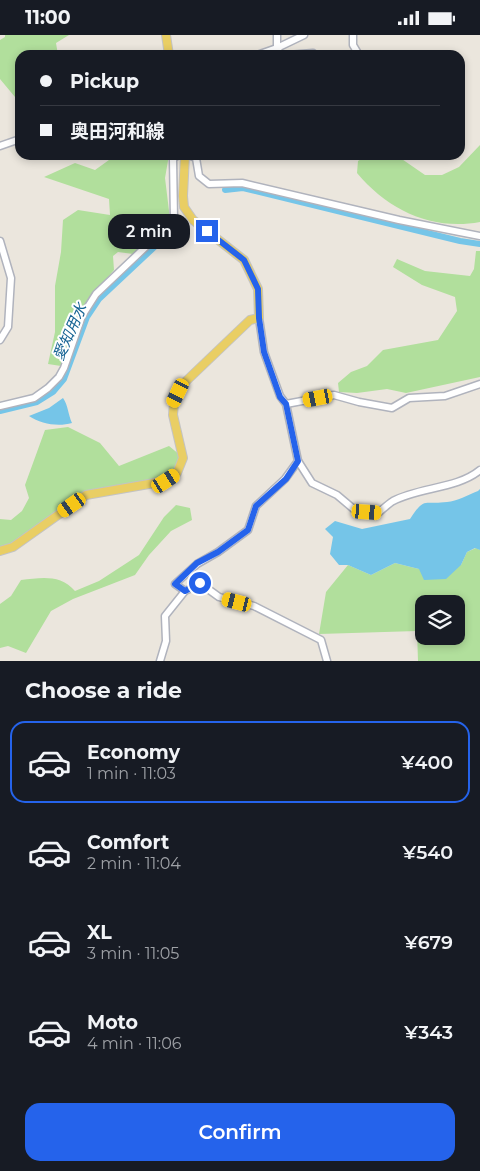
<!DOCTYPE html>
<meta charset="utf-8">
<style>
body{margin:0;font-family:Montserrat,"Noto Sans JP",sans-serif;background:#242831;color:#f1f3f6;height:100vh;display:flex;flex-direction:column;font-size:19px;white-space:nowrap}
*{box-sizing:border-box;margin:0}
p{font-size:16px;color:#9ea1a6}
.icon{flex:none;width:28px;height:28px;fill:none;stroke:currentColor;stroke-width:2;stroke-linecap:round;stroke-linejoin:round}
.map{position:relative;height:626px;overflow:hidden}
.side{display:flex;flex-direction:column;background:#171b24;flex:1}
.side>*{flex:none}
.guide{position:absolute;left:15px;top:15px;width:450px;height:110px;border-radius:15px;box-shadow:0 2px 8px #0003;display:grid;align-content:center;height:110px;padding:0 25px;background:#171b24}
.controls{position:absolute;left:415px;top:560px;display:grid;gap:10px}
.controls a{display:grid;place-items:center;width:50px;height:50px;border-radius:10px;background:#171b24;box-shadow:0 2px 8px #0003;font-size:25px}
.end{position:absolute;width:22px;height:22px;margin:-11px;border:6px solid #2563eb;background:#fff;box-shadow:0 0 0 2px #fff}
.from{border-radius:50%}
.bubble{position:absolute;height:35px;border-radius:15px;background:#171b24;box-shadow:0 2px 8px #0003;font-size:16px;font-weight:600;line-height:35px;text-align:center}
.car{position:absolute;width:15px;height:30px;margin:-15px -8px;border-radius:6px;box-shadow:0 0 4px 1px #0007;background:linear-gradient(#f5c518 24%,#345 0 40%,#f5c518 0 76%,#345 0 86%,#f5c518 0)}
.guide b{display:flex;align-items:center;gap:18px;height:48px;font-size:19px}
.guide b+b{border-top:1px solid #363941}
.guide i{width:12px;height:12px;background:#f1f3f6}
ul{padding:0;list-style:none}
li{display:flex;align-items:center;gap:15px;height:82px;margin:0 10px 8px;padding:0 15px;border:2px solid transparent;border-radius:15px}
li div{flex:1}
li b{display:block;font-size:19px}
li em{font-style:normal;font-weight:600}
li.on{border-color:#2563eb}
li>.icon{width:45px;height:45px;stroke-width:1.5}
h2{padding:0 25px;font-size:22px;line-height:60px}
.button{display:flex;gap:10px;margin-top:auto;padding:10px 25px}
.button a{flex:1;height:58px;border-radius:15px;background:#2563eb;color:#fff;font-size:20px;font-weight:600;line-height:58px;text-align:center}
.status{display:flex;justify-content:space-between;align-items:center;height:35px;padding:0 25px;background:#171b24;direction:ltr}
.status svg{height:14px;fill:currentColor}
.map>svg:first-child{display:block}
</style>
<div class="status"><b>11:00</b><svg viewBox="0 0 49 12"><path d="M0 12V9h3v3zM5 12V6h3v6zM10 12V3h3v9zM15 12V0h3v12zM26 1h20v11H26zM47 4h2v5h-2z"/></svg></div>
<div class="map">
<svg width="480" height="626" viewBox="0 0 480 626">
<rect width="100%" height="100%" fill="#ebe6dd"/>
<g fill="#b1df9c" fill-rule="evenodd">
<path d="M 5,0 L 69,0 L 56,8 L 58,20 L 20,20 L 20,63 L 15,62 L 0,44 L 0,5 L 5,2 Z"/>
<path d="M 480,110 L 480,187 C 432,196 388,175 357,138 L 358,126 L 368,120 L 396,120 L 425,140 L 442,140 L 459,132 Z"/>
<path d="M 111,120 L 169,120 L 165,143 L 170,184 L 133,219 L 118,217 L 113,221 L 114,235 L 94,258 L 79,279 L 61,331 L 48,329 L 55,297 L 55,251 L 61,217 L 63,185 L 78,175 L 110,180 L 109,164 L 44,142 L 75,128 L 95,135 L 109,125 Z"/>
<path d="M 476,216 L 480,216 L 480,342 L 406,358 L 387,354 L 357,358 L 339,357 L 338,348 L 351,337 L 367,331 L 383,315 L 438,305 L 457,276 L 455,262 L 422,250 L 393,232 L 397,224 L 425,236 L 470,241 L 474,234 Z"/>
<path d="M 68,392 L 100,408 L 119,431 L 169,411 L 180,420 L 175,434 L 163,443 L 86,457 L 12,509 L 0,512 L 0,484 L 11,485 L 22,476 L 29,463 L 25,450 L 45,395 Z"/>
<path d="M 176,470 L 190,473 L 192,485 L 171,496 L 149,520 L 135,540 L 73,564 L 51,576 L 26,618 L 8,611 L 0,613 L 0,569 L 11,561 L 21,545 C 41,543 60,539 75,556 L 99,546 L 139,520 L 164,482 Z"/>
<path d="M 476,513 L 480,515 L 480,626 L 418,626 L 417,596 L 319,599 L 326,557 L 348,530 L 371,540 L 395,528 L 419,534 L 461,530 L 467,517 ZM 424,569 L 456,569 L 456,601 L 424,601 Z"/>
</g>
<g fill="#75c5e8">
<path d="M 63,363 C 68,370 68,379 72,388 C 58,392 41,389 29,381 L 49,373 Z"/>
<path d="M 480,454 L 480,515 L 475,513 L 467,517 L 461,530 L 446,544 L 424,545 L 419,534 L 395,528 L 371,540 L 348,530 L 339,530 L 330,519 L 333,502 L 325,494 L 335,486 L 362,494 L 410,484 C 425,461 423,470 447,467 C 457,466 468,460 478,456 Z"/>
</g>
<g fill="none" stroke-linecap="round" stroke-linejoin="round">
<g stroke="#75c5e8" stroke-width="6">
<path d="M 225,155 L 243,153 L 460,206 L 480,209"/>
<path d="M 0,376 L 37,367 L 53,357 L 64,344 L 87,282 L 99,264 L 178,190"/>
</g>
<defs>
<g id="minor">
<path d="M 277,0 L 277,13 L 281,20"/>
<path d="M 353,0 L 353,10 L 359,20"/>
<path d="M 257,20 L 277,13 L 304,0"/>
<path d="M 288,20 L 313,18 L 315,20"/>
<path d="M 0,111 L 20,104"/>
<path d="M 189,120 L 196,123 L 199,141 L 209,149 L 242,148 L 399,185 L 480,201"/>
<path d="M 0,206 L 11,243 L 8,292 L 0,305"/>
<path d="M 286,369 L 334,360 L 359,367 L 392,373 L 409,363 L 445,361 L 480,349"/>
<path d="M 0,371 L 34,363 L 48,353 L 59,342 L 64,333 L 82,281 L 96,259 L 174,185 L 173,124 L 178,120"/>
<path d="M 298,426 L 312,448 L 337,460 L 356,476 L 378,478 C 383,474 388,469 393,466 C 419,452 457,454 480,435"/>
<path d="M 185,556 L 175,549 L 197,529 L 218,517 L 248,495 L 256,471 L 285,444 L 298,426 L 286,369 L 280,361 L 264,317 L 259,283"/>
<path d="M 160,626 L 166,606 L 165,581 L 185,556 L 201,549 L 219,562 L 254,571 L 321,605 L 327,626"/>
</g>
<g id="major">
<path d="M 166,0 L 169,20"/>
<path d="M 0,516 L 13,512 L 86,460 L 166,446 L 177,438 L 183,423 L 173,380 L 174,368 L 183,349 L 250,285 L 259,283 L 258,254 L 244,225 L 193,185 L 184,172 L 183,161 L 185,120"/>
</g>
</defs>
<use href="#minor" stroke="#b0b3bd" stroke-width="9"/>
<use href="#major" stroke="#c3c3c3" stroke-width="10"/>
<use href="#minor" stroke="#fff" stroke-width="6"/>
<use href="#major" stroke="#e9ce64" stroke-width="8"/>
</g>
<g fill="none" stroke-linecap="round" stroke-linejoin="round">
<path stroke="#2563eb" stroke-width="6" d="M 200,548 L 185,556 L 175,549 L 197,528 L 218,517 L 248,495 L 256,471 L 286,444 L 298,426 L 286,369 L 280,362 L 264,317 L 259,283 L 258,254 L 244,225 L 207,196"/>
</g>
<g text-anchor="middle" stroke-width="4" stroke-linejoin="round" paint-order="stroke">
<g font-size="15" font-style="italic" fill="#156393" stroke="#fff">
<text transform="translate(70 297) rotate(-66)" y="5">愛知用水</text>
</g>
</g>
</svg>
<div class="controls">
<a><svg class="icon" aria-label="layers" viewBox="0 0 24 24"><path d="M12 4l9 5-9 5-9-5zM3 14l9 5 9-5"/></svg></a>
</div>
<i class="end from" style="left:200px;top:548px"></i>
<i class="end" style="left:207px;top:196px"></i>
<div class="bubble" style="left:108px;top:179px;width:82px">2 min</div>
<i class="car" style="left:178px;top:358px;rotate:206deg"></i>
<i class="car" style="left:318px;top:363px;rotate:259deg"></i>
<i class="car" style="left:166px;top:446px;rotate:57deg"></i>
<i class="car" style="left:72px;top:470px;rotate:235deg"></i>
<i class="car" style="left:367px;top:477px;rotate:94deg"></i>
<i class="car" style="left:237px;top:567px;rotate:284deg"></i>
<div class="guide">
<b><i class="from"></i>Pickup</b>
<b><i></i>奥田河和線</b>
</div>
</div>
<section class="side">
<h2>Choose a ride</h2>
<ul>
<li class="on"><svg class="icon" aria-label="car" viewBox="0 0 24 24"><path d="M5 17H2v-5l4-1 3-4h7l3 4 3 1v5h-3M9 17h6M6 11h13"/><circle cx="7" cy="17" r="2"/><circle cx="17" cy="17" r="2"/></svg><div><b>Economy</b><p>1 min · 11:03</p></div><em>¥400</em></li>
<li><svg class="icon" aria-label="car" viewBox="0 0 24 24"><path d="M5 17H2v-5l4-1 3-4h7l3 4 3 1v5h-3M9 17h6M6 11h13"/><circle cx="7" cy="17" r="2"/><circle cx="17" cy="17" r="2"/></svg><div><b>Comfort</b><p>2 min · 11:04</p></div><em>¥540</em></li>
<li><svg class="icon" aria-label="car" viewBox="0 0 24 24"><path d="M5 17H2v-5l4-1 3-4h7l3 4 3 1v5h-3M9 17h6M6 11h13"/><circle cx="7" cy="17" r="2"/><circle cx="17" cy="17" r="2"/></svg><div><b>XL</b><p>3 min · 11:05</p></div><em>¥679</em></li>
<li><svg class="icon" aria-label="car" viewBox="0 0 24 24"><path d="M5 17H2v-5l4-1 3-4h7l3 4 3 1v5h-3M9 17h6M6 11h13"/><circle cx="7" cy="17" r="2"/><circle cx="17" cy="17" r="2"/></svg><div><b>Moto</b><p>4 min · 11:06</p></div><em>¥343</em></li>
</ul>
<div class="button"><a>Confirm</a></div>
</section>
